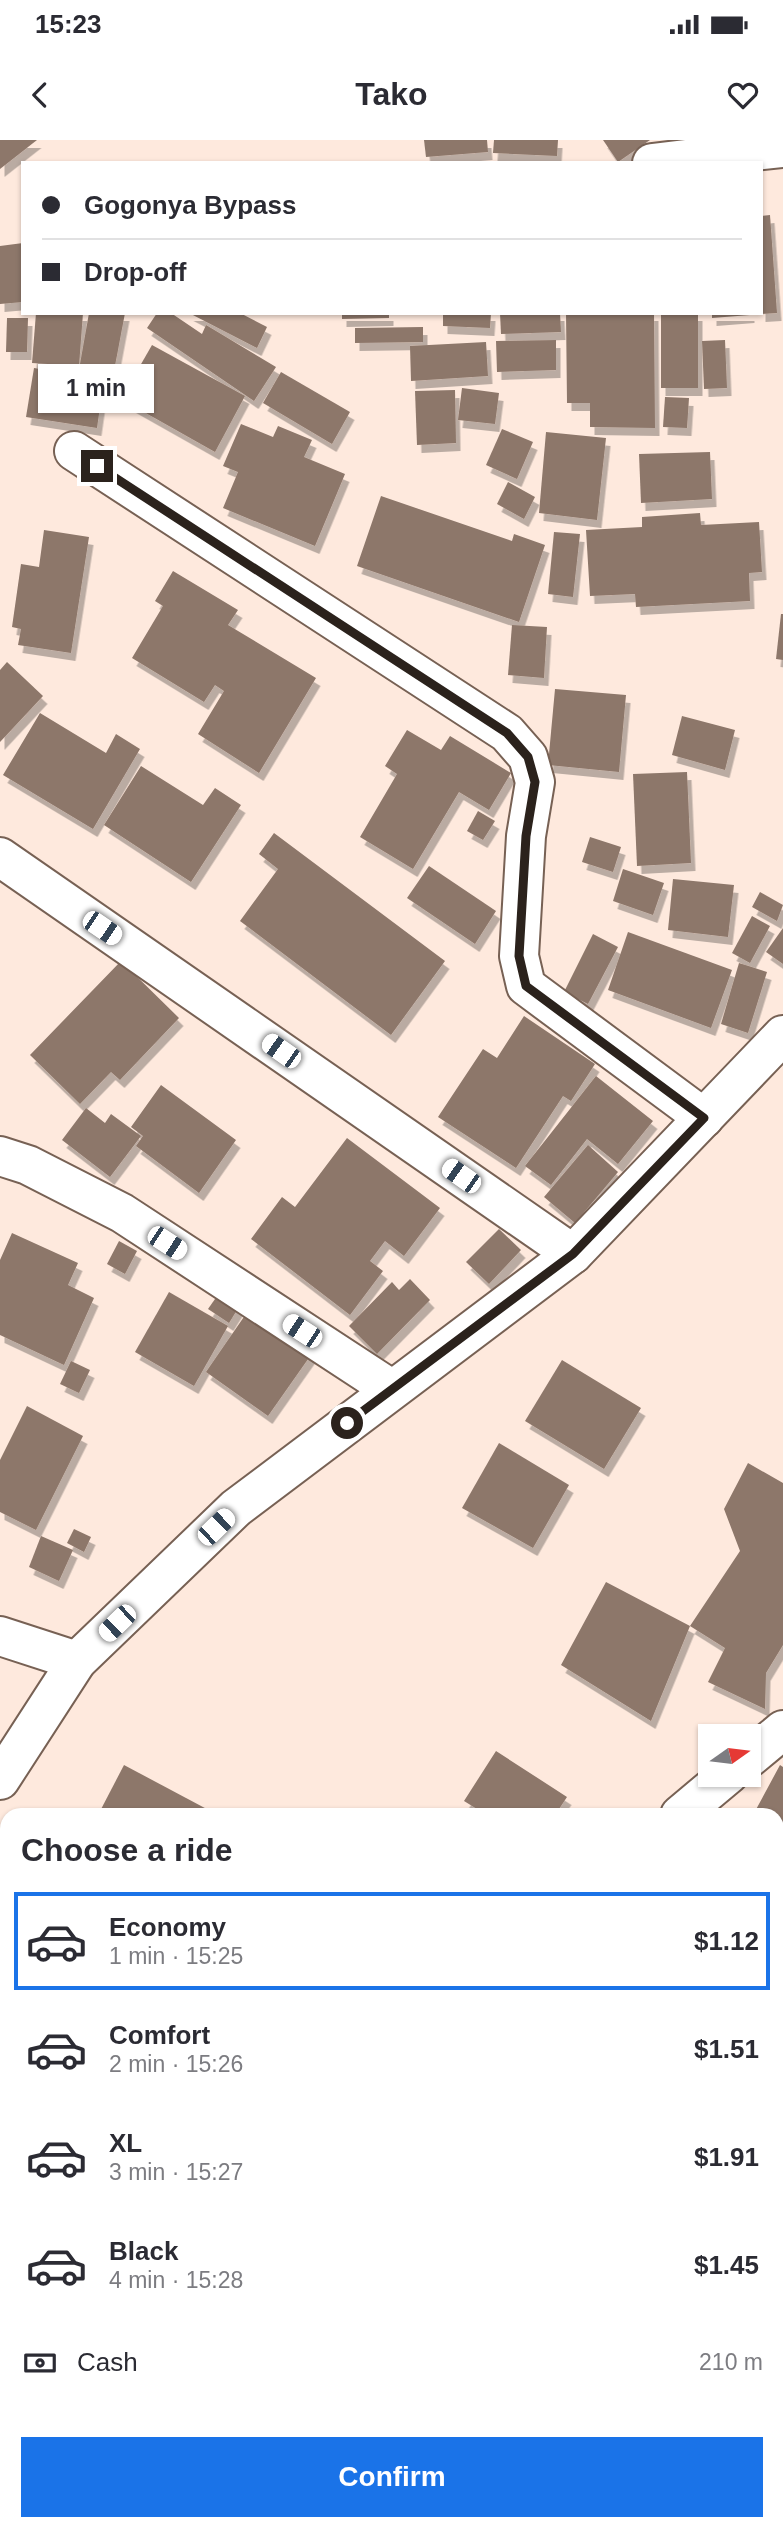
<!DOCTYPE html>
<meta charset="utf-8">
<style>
body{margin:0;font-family:Helvetica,sans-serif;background:#f2f2f3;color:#2b2b33;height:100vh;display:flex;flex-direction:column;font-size:26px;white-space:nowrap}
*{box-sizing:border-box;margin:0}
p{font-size:23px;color:#7c7c81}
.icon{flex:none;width:38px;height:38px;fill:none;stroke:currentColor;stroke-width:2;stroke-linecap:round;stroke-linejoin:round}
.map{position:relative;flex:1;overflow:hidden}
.sheet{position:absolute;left:0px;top:1668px;width:784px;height:723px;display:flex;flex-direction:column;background:#fff;border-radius:21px 21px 0 0;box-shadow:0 2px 5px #0004}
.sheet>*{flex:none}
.top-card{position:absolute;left:21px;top:21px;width:742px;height:154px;border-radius:0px;box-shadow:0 2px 5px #0004;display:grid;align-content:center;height:154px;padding:0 21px;background:#fff}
.needle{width:46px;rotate:76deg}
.tools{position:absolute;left:698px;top:1584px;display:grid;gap:14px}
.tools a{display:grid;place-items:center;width:63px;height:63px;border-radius:0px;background:#fff;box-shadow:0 2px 5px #0004;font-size:35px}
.end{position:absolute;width:32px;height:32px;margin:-16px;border:9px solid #2b221c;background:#fff;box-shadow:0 0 0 4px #fff}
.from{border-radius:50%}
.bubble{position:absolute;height:49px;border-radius:0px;background:#fff;box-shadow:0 2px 5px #0004;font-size:23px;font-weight:600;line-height:49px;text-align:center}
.car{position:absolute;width:21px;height:42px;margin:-21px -10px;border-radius:9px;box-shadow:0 0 5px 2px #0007;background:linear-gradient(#fff 24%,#345 0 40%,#fff 0 76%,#345 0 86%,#fff 0)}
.top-card b{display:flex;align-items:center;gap:24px;height:66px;font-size:26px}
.top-card b+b{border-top:2px solid #e1e1e2}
.top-card i{width:18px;height:18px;background:#2b2b33}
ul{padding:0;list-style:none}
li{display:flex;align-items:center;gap:21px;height:98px;margin:0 14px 10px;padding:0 7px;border:4px solid transparent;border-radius:0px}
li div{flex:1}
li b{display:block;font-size:26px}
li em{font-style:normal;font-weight:600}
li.on{border-color:#1a73e8}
li>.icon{width:63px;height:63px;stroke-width:1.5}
h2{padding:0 21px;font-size:32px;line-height:84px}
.pay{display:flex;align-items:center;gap:18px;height:77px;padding:0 21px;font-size:26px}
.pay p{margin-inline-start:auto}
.action{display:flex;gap:14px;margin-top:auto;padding:14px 21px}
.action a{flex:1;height:80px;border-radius:0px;background:#1a73e8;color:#fff;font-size:28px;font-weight:600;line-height:80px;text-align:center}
.status{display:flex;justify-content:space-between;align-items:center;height:49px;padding:0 35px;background:#fff;direction:ltr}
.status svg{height:19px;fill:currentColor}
header{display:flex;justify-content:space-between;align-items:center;height:91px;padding:0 21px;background:#fff;font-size:32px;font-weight:600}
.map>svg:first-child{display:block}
</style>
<div class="status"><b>15:23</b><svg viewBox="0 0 49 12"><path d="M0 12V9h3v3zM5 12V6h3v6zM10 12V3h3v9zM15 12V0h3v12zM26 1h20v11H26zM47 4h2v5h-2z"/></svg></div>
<header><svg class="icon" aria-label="back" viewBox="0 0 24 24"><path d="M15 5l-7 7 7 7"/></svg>Tako<svg class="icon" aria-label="heart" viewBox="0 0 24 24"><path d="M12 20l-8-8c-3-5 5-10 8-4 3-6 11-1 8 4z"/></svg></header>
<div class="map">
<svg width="783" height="2389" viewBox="0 0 783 2389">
<defs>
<filter id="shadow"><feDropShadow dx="4.5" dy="8" stdDeviation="0" flood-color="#0004"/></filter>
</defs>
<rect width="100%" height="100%" fill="#fee9dd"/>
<g fill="#8d776a" filter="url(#shadow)">
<path d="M 0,0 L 37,0 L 0,29 Z"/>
<path d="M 424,0 L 487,0 L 488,12 L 426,17 Z"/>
<path d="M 494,0 L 558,0 L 557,16 L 493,13 Z"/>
<path d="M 603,0 L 650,0 L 618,22 Z"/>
<path d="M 770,75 L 777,173 L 761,174 L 761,76 Z"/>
<path d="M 23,103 L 23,162 L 0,164 L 0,106 Z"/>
<path d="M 36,173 L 83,173 L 79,226 L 32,223 Z"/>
<path d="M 89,173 L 125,173 L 114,231 L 80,224 Z"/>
<path d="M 157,173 L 171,173 L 202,194 L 206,185 L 276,227 L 254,261 L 147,188 Z"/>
<path d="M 189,173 L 240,173 L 267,187 L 257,208 Z"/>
<path d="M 342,173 L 389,173 L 389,178 L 342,179 Z"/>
<path d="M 443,173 L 491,173 L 490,188 L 443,186 Z"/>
<path d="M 500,173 L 560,173 L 561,192 L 501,194 Z"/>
<path d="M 566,173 L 654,173 L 655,288 L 590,287 L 590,263 L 567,263 Z"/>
<rect x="661" y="173" width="37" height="75"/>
<path d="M 712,173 L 750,173 L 750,175 L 712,178 Z"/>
<path d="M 7,178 L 28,178 L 27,212 L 6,212 Z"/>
<path d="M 423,187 L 423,202 L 355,203 L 355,188 Z"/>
<path d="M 556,200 L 556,230 L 497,232 L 496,201 Z"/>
<path d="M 725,200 L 727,248 L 704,249 L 702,201 Z"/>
<path d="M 486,202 L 488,236 L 411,241 L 410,206 Z"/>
<path d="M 152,205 L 245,256 L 215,312 L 121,259 Z"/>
<path d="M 34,228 L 104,239 L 97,288 L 26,277 Z"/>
<path d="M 281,232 L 350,272 L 332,304 L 263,263 Z"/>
<path d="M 462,248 L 499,253 L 495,284 L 458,280 Z"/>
<path d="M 455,250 L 456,303 L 417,305 L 415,251 Z"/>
<path d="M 665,257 L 689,258 L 687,288 L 663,287 Z"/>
<path d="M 241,284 L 273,297 L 278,286 L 312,300 L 304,317 L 345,334 L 315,406 L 223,368 L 238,332 L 223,326 Z"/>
<path d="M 502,289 L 533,302 L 517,339 L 486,325 Z"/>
<path d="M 546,292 L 606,298 L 597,380 L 539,373 Z"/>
<path d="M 710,312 L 712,359 L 641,363 L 639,314 Z"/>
<path d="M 508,342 L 535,357 L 524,379 L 497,364 Z"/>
<path d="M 381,356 L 512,401 L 514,394 L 545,405 L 519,482 L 357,426 Z"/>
<path d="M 700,373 L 701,385 L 759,382 L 762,432 L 749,433 L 750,461 L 636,467 L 635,454 L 590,456 L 586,390 L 642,387 L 642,377 Z"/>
<path d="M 44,390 L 89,397 L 71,513 L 18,505 L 21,489 L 12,487 L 21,424 L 39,427 Z"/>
<path d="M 554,392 L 580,394 L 573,457 L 548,454 Z"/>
<path d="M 173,431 L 238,470 L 228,485 L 316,538 L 259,633 L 198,594 L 224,551 L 215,545 L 204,562 L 132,518 L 163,466 L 155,461 Z"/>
<path d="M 781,474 L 783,474 L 783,520 L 776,519 Z"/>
<path d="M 512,485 L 547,487 L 544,538 L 508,535 Z"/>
<path d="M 7,522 L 43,556 L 0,602 L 0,530 Z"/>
<path d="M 555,549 L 626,555 L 619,632 L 548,625 Z"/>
<path d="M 40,573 L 106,613 L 116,594 L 140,609 L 93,689 L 3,635 Z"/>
<path d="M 682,576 L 735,590 L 725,630 L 672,615 Z"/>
<path d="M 407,590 L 441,610 L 450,596 L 511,633 L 489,670 L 459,652 L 413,729 L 360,697 L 397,634 L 385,626 Z"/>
<path d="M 141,626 L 203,665 L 215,648 L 241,665 L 191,742 L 104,685 Z"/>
<path d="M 687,632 L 691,723 L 637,726 L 633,634 Z"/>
<path d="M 478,671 L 495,681 L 483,700 L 467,691 Z"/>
<path d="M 274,693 L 445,821 L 391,895 L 240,781 L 278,729 L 259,714 Z"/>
<path d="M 590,697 L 621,707 L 613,732 L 582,722 Z"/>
<path d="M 429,726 L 496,771 L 475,804 L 407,758 Z"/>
<path d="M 623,729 L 664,743 L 653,775 L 613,761 Z"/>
<path d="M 673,739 L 734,745 L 728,797 L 668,790 Z"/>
<path d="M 760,752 L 783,765 L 777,781 L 752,767 Z"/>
<path d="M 752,776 L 770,786 L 750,823 L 732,813 Z"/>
<path d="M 783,788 L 783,824 L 766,812 Z"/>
<path d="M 628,792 L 732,830 L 711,888 L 608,850 Z"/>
<path d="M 593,794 L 618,807 L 588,864 L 564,852 Z"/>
<path d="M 121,821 L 179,878 L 120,940 L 111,932 L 80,964 L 30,915 Z"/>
<path d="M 739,823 L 767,832 L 748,893 L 721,884 Z"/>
<path d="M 524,876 L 595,924 L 571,961 L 563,956 L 516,1028 L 438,977 L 483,909 L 497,918 Z"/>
<path d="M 596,936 L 653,981 L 618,1024 L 587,999 L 551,1045 L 525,1026 Z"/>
<path d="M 161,945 L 236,1000 L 199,1053 L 136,1006 L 143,996 L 131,987 Z"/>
<path d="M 86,968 L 105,983 L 111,974 L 141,996 L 110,1037 L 62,1000 Z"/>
<path d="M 347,998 L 440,1068 L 404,1116 L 385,1101 L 370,1121 L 383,1131 L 350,1175 L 251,1099 L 282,1057 L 295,1067 Z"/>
<path d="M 588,1005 L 618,1032 L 575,1083 L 544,1057 Z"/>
<path d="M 499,1089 L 521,1110 L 489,1144 L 466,1122 Z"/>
<path d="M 12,1093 L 78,1123 L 68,1145 L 94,1158 L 64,1225 L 0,1195 L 0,1120 Z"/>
<path d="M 119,1101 L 137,1111 L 125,1134 L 107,1124 Z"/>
<path d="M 410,1139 L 430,1160 L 377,1214 L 349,1186 L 392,1142 L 399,1150 Z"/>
<path d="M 222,1149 L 242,1162 L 229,1183 L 208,1169 Z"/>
<path d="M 169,1152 L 228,1186 L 194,1246 L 135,1212 Z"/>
<path d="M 250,1168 L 313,1212 L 268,1276 L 206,1232 Z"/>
<path d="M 562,1220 L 641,1268 L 604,1329 L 525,1281 Z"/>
<path d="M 71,1221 L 90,1230 L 79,1253 L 60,1244 Z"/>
<path d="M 27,1266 L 83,1296 L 36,1390 L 0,1372 L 0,1320 Z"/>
<path d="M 499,1303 L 569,1345 L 533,1408 L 462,1368 Z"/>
<path d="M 748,1323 L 783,1343 L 783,1505 L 766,1533 L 765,1569 L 708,1542 L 725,1508 L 690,1486 L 651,1581 L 561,1525 L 606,1442 L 690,1486 L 740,1411 L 724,1369 Z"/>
<path d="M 74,1389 L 91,1397 L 84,1412 L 67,1403 Z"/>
<path d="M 41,1396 L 73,1410 L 59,1441 L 29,1427 Z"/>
<path d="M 496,1611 L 567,1657 L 555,1675 L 473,1675 L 477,1669 L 464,1661 Z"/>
<path d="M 124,1625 L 218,1675 L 98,1675 Z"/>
<path d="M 780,1625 L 783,1627 L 783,1699 L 777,1696 L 777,1675 L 753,1675 Z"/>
<path d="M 783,1723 L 783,1856 L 777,1853 L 777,1734 Z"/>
<path d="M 777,1874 L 783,1876 L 783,1910 L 777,1926 Z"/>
<path d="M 0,2009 L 7,2012 L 7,2090 L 0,2087 Z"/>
<path d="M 777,2374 L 783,2379 L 783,2389 L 682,2389 L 686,2384 L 777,2384 Z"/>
<path d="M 256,2384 L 292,2384 L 289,2389 L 268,2389 Z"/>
<path d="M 339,2384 L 369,2384 L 368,2389 L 337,2389 Z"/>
<rect x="492" y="2384" width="55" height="5"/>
</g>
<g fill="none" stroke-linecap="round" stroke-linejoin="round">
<defs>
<g id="street">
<path d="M 652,23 L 781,8"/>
<path d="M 74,311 L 507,593 L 528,617 L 535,642 L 526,696 L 519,816 L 526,846 L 704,978"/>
<path d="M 0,717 L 573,1114"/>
<path d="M 0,1016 L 28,1025 L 122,1073 L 391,1249"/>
<path d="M 0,1496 L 77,1521"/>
<path d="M 749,1618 L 783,1590"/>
<path d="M 0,1640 L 77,1521 L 236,1368 L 573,1114 L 783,895"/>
<path d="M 680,1675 L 729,1634"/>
<path d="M 777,2251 L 783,2254"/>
</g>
</defs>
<use href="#street" stroke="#776154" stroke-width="42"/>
<use href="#street" stroke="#fff" stroke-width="38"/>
</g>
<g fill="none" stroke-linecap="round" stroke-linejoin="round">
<path stroke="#2b221c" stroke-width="9" d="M 97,326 L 507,593 L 528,617 L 535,642 L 526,696 L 519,816 L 526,846 L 704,978 L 573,1114 L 347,1283"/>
</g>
</svg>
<div class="tools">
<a><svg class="needle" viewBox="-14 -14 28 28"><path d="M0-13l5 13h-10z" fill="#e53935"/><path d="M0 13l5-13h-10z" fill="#7c7c81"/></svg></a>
</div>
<i class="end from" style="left:347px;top:1283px"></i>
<i class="end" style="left:97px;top:326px"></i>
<div class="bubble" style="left:38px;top:224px;width:116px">1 min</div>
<i class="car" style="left:102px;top:788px;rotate:124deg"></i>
<i class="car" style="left:281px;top:911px;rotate:305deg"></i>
<i class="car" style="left:461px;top:1036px;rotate:305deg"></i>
<i class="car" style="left:167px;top:1103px;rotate:123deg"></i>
<i class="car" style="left:302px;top:1191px;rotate:303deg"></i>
<i class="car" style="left:216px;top:1387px;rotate:46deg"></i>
<i class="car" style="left:117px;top:1483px;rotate:226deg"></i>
<div class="top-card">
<b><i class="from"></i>Gogonya Bypass</b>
<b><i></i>Drop-off</b>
</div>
<section class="sheet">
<h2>Choose a ride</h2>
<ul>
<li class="on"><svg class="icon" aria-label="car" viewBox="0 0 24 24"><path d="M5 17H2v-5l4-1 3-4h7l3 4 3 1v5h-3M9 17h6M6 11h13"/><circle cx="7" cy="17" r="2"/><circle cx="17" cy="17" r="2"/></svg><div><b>Economy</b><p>1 min · 15:25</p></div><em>$1.12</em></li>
<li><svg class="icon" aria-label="car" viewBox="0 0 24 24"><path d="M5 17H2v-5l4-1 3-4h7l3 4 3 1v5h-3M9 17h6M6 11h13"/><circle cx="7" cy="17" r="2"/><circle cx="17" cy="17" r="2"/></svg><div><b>Comfort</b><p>2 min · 15:26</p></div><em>$1.51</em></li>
<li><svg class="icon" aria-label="car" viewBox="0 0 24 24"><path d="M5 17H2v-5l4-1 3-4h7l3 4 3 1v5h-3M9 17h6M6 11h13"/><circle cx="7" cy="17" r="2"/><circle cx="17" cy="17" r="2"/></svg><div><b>XL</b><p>3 min · 15:27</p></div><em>$1.91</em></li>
<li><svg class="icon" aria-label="car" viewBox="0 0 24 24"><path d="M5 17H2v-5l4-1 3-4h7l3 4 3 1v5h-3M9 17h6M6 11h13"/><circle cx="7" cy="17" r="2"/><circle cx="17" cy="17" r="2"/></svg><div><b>Black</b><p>4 min · 15:28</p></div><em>$1.45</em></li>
</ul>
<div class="pay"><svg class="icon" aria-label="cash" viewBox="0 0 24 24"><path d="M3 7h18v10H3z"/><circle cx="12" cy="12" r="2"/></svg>Cash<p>210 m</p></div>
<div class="action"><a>Confirm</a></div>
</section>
</div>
